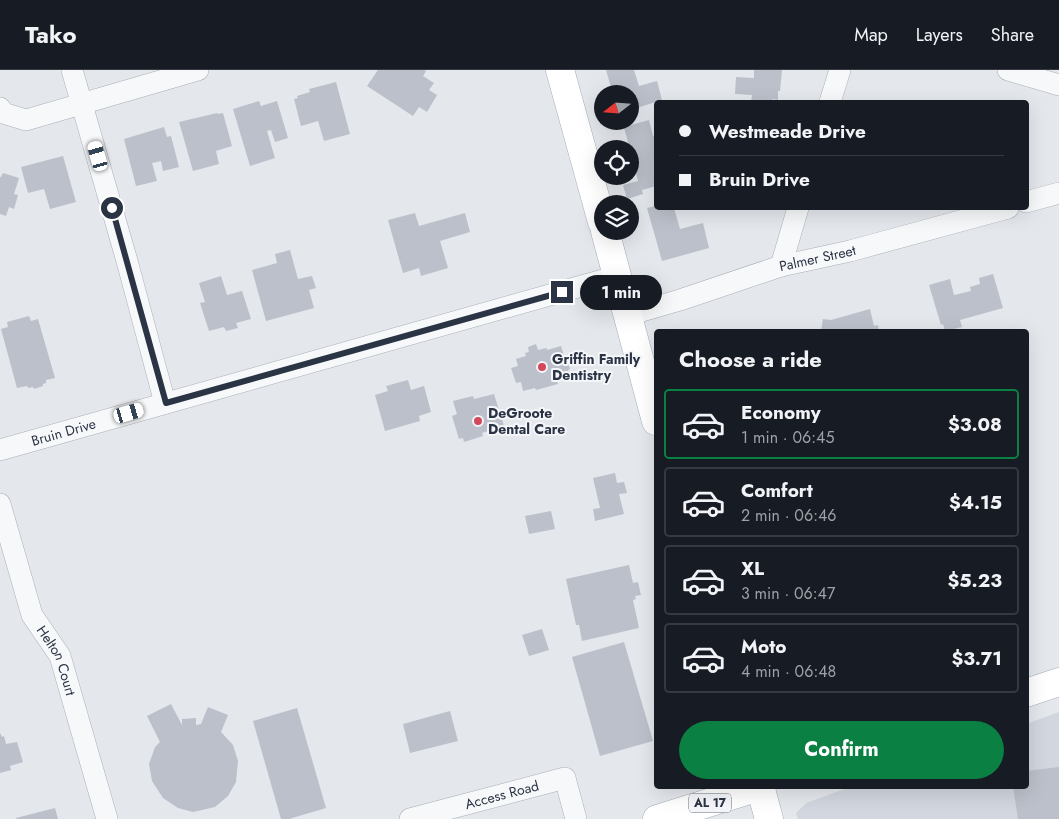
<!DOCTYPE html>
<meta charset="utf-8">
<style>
body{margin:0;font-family:Jost,sans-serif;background:#20242c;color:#f1f3f6;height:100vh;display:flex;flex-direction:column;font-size:19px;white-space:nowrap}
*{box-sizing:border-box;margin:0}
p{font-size:16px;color:#9ea1a6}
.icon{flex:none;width:28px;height:28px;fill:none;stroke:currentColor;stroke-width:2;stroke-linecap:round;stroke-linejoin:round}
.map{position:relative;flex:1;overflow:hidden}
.panel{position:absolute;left:654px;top:259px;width:375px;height:460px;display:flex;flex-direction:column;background:#171b24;border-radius:5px;box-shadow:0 5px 20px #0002}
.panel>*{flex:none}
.top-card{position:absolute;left:654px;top:30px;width:375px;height:110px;border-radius:5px;box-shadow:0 5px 20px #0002;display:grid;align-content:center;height:110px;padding:0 25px;background:#171b24}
.needle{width:32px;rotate:253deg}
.buttons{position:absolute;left:594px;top:15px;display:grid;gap:10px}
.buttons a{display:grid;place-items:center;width:45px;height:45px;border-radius:50%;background:#171b24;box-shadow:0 5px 20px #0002;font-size:25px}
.end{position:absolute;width:22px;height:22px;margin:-11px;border:6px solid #2b3445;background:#fff;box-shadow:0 0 0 2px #fff}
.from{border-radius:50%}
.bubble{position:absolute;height:35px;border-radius:18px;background:#171b24;box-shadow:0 5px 20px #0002;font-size:16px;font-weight:700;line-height:35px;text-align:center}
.car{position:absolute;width:15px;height:30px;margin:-15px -8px;border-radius:6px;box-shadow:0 0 4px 1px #0007;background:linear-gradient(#fff 24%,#345 0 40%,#fff 0 76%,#345 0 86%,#fff 0)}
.top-card b{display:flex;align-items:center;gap:18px;height:48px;font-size:19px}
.top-card b+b{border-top:1px solid #363941}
.top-card i{width:12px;height:12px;background:#f1f3f6}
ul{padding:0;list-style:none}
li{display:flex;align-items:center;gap:15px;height:70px;margin:0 10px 8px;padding:0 15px;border:2px solid #363941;border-radius:5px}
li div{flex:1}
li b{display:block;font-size:19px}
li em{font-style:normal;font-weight:700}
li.on{border-color:#0b8043}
li>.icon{width:45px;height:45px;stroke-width:1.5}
h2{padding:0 25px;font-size:22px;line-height:60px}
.primary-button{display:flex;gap:10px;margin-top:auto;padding:10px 25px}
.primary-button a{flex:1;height:58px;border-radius:30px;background:#0b8043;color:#fff;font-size:20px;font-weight:700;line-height:58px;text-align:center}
header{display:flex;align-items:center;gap:30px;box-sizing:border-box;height:70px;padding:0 25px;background:#171b24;border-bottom:1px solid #363941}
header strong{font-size:24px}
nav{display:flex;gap:28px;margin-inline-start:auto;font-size:18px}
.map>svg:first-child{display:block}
</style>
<header>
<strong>Tako</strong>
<nav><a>Map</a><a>Layers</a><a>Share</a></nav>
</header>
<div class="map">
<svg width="1059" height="749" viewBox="0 0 1059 749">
<rect width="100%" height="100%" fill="#e4e7ec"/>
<path fill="#d2d6de" d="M 1059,642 L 1059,749 L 798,749 L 796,743 L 806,733 L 853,716 L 1026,716 L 1026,654 Z"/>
<g fill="#bbc0ca">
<path d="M 378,0 L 425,0 L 426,1 L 423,6 L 434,13 L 429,20 L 437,25 L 427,42 L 419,37 L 413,46 L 367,16 Z"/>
<path d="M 606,0 L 634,0 L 639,16 L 657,11 L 662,30 L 630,40 L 630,24 L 613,24 Z"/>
<path d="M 754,0 L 782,0 L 780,21 L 778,21 L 778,30 L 773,29 L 772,32 L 751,32 L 752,25 L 735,24 L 736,7 L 754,8 Z"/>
<path d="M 336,12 L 350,64 L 324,71 L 318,51 L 301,56 L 294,29 L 298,28 L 297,26 L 310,22 L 309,19 Z"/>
<path d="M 259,31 L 261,36 L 277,31 L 288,68 L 275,72 L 271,60 L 267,61 L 275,88 L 250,96 L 233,39 Z"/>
<path d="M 217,43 L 218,44 L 223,43 L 232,76 L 216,81 L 219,94 L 193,101 L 179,52 Z"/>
<path d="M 649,50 L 653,66 L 656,65 L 656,116 L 642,120 L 643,124 L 627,129 L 623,115 L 638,111 L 624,57 Z"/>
<path d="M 164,57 L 167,67 L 171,66 L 179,97 L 163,101 L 161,91 L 152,93 L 157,111 L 136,116 L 124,69 Z"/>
<path d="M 63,86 L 76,132 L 50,139 L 44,119 L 28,123 L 21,97 Z"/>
<path d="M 3,103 L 19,108 L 14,124 L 18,125 L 14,139 L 9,137 L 6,146 L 0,144 L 0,107 L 1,107 Z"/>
<path d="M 656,136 L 656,138 L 674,138 L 680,159 L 703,153 L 709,178 L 662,191 L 647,138 Z"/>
<path d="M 415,143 L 419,156 L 465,143 L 470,162 L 440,171 L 448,198 L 421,206 L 419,198 L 403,203 L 388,150 Z"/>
<path d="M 290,180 L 298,209 L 312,206 L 316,218 L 309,220 L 314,238 L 266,251 L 252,200 L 277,193 L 275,184 Z"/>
<path d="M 993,204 L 1003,238 L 960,250 L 962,257 L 945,261 L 943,254 L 941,255 L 929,215 L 950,209 L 954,225 L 971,221 L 970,217 L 980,214 L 979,208 Z"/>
<path d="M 221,206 L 227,225 L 242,221 L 251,249 L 236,253 L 238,258 L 226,261 L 224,257 L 209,261 L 200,233 L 205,232 L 199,213 Z"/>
<path d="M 870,239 L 874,256 L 878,255 L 879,261 L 821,261 L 823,249 L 831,250 Z"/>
<path d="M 29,246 L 31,251 L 38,249 L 55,308 L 46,310 L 46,313 L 43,314 L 43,316 L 34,319 L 33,317 L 28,318 L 27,316 L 17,318 L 1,259 L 8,257 L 7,252 Z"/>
<path d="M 536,274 L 538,280 L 547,278 L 547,280 L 561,276 L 565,289 L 567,289 L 570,299 L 568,300 L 570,307 L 557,311 L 558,314 L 536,320 L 535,318 L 523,321 L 521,312 L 516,313 L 511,298 L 518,296 L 516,289 L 526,286 L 525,283 L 529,282 L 528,277 Z"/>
<path d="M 408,310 L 411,320 L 424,316 L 431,342 L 419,346 L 420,351 L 385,361 L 375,325 L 388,321 L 386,316 Z"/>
<path d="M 494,324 L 504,356 L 482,363 L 483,366 L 464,372 L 463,368 L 459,369 L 452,346 L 457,344 L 453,331 L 473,326 L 474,329 Z"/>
<path d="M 615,403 L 617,413 L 624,412 L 627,423 L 619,424 L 624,444 L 595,451 L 593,439 L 600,438 L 593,408 Z"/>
<path d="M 551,441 L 555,459 L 529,464 L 525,446 Z"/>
<path d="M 629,495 L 633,513 L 638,512 L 641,525 L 635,526 L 636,529 L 633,530 L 639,558 L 582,571 L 579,555 L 576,555 L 566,509 Z"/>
<path d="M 542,559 L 549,580 L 529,586 L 522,565 Z"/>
<path d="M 624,572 L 653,671 L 600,686 L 572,587 Z"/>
<path d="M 171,634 L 182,655 L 182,649 L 196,648 L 196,655 L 201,654 L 208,637 L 228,645 L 221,662 L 233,675 L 238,691 L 236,712 L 228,726 L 215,737 L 193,742 L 178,738 L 163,728 L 152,711 L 149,694 L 155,677 L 160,672 L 147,646 Z"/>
<path d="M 297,638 L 326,738 L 289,749 L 281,749 L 253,651 Z"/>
<path d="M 450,641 L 458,671 L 410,683 L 403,654 Z"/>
<path d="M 0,663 L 2,667 L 4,666 L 6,674 L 17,672 L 23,692 L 10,696 L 11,700 L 0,703 Z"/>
<path d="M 1059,697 L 1059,749 L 1018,749 L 1013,716 L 1026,716 L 1026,701 Z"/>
<path d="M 55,738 L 58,749 L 16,749 L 16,748 Z"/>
</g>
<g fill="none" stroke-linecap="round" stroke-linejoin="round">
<defs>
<g id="minor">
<path d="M 72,0 L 127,191 L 165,333"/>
<path d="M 1008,0 L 1059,15"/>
<path d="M 830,32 L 840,0"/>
<path d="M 0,38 L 3,43 L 26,50 L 198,0"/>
<path d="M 1026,132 L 1059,123"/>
<path d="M 781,196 L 798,138"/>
<path id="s1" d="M 628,245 L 680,230 L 781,196 L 850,181 L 1008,138"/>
<path id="s2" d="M 0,380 L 617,206"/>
<path id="s3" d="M 0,434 L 32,545 L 60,586 L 107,749"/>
<path id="s4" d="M 410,749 L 565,708 L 576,749"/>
</g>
<g id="major">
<path d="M 560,0 L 602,152"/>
<path d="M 605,161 L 656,351"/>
<path d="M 1026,623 L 1059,612"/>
<path d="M 760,716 L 769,749"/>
<path d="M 657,749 L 762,716"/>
</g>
</defs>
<use href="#minor" stroke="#a9aeb7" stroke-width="22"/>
<use href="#major" stroke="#a3abb8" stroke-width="29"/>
<use href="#minor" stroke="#f7f8fa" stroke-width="21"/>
<use href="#major" stroke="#fff" stroke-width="28"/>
</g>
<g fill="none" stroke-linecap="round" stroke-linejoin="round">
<path stroke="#2b3445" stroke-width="6" d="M 112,138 L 166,333 L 562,222"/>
</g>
<g fill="#d1495b" stroke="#f4f6f9" stroke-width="2">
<circle cx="542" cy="297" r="5"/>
<circle cx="478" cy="351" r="5"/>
</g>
<g text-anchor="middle" stroke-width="4" stroke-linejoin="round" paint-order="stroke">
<rect fill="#f4f6f9" stroke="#676e7b" stroke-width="1" x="689" y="723.5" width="42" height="19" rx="4"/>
<g font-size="12" font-weight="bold" fill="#2b3445">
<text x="710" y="737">AL 17</text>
</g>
<g font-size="14" fill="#2b3445" stroke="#f4f6f9">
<text dy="5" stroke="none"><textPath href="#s1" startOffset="198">Palmer Street</textPath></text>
<text dy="5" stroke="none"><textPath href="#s2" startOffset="66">Bruin Drive</textPath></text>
<text dy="5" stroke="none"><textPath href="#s3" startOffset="168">Helton Court</textPath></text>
<text dy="5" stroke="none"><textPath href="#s4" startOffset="95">Access Road</textPath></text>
</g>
<g font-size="14" font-weight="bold" fill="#2b3445" stroke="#f4f6f9" text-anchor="start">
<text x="552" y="294">Griffin Family<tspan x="552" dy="16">Dentistry</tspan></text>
<text x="488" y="348">DeGroote<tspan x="488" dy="16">Dental Care</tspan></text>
</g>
</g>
</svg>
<div class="buttons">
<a><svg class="needle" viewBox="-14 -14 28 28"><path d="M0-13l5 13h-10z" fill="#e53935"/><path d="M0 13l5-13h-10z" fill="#9ea1a6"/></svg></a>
<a><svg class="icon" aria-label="locate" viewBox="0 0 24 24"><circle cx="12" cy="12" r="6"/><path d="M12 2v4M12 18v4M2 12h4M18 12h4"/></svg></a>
<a><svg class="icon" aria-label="layers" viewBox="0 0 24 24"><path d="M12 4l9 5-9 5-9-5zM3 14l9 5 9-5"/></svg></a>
</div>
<i class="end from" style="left:112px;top:138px"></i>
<i class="end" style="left:562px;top:222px"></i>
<div class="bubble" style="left:580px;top:205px;width:82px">1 min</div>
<i class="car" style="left:98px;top:86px;rotate:344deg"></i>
<i class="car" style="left:129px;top:343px;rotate:74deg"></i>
<div class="top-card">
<b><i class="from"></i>Westmeade Drive</b>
<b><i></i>Bruin Drive</b>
</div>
<section class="panel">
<h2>Choose a ride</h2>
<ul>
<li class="on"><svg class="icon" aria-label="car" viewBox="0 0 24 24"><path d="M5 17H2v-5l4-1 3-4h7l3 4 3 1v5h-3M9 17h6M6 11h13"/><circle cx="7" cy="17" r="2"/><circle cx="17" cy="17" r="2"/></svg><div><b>Economy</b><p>1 min · 06:45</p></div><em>$3.08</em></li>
<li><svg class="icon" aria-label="car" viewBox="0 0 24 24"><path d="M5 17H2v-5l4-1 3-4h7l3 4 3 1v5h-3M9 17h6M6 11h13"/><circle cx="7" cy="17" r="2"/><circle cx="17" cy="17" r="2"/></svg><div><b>Comfort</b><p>2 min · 06:46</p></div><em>$4.15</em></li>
<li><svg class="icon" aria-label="car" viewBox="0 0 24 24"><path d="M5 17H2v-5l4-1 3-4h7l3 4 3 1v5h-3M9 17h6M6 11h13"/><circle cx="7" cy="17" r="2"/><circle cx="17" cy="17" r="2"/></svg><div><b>XL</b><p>3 min · 06:47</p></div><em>$5.23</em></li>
<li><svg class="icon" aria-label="car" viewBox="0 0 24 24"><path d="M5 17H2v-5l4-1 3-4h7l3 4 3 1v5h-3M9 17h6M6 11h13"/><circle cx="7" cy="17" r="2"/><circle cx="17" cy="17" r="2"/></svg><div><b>Moto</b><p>4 min · 06:48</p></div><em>$3.71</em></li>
</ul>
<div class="primary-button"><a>Confirm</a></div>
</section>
</div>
